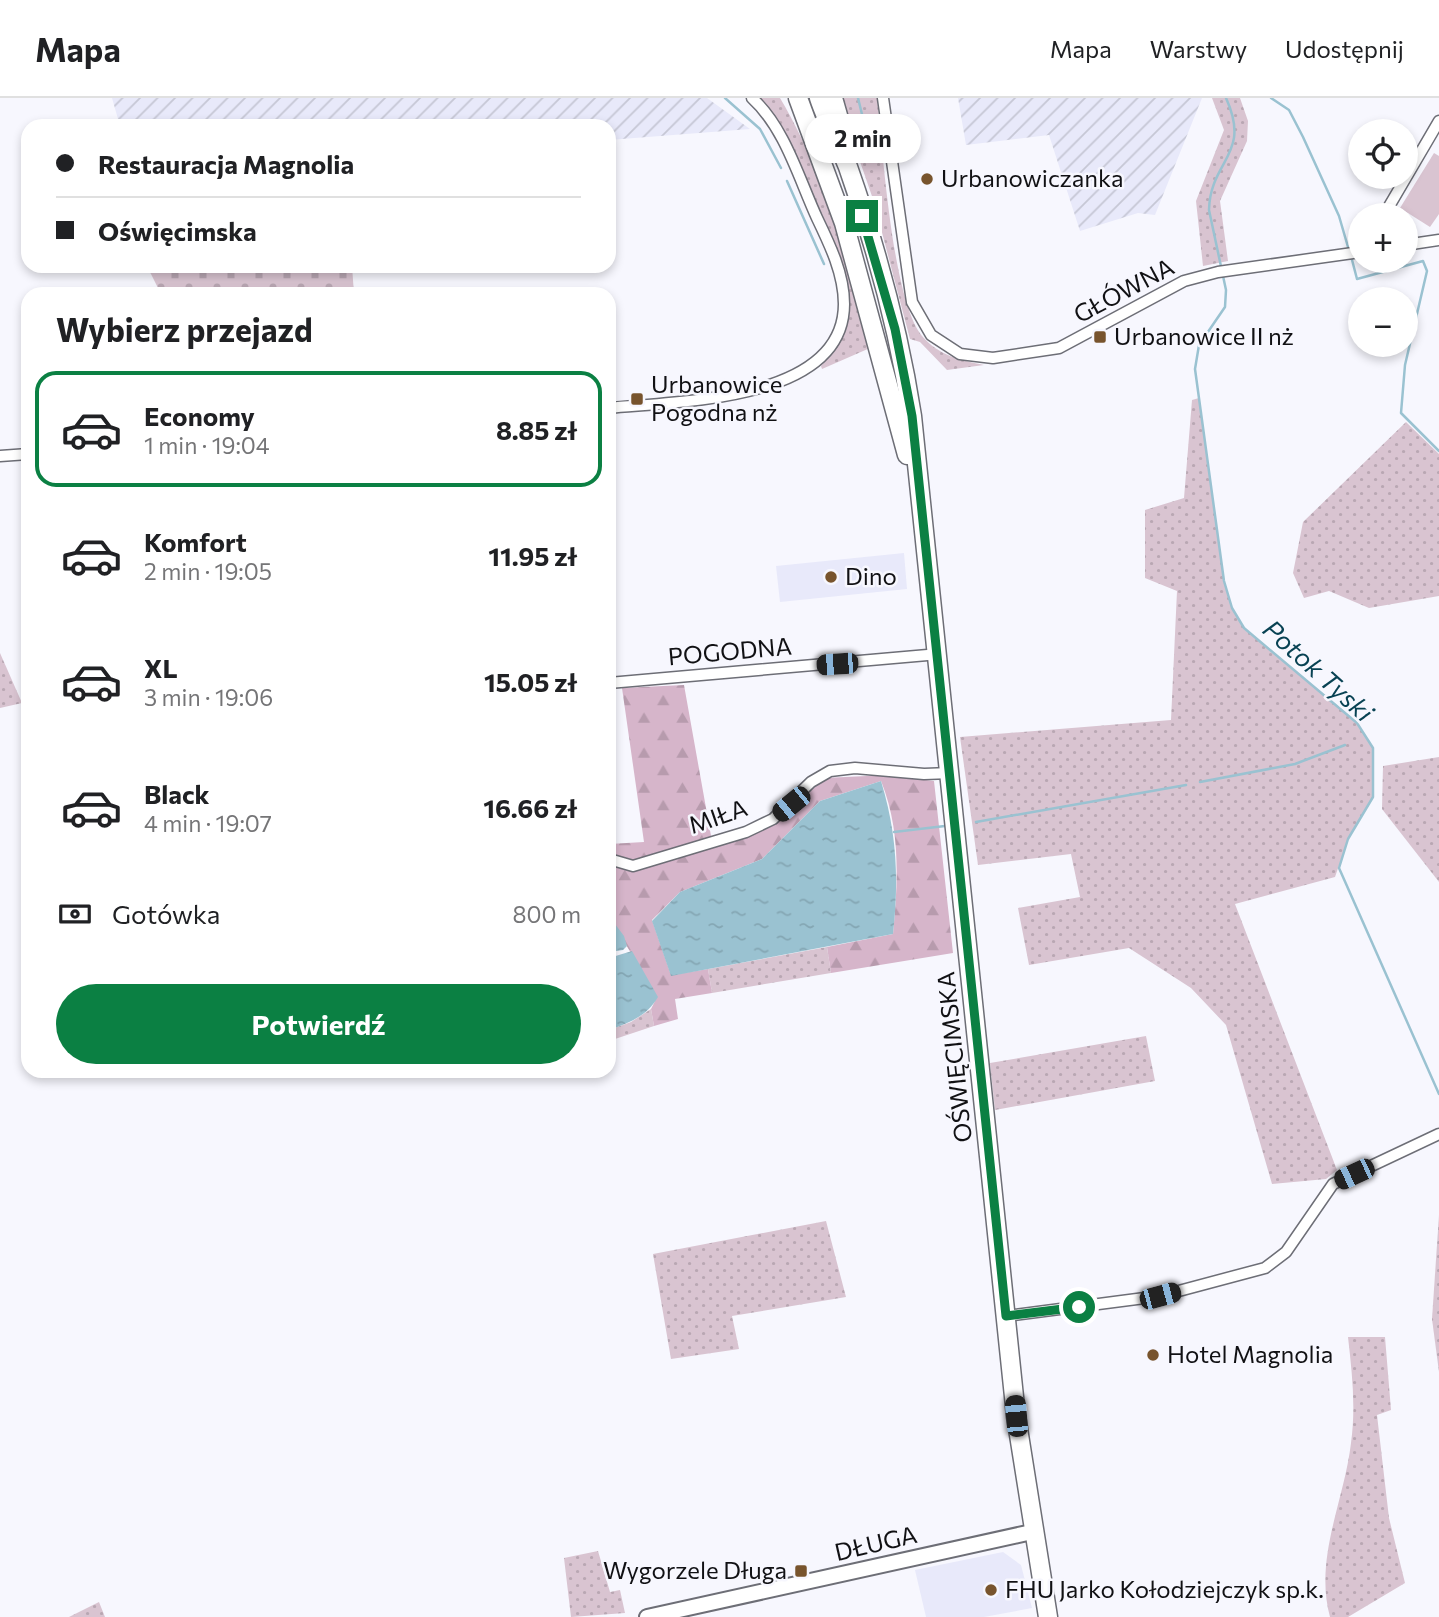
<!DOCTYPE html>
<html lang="pl">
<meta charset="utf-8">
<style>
body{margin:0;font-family:Commissioner,sans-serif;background:#f6f6f6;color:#202124;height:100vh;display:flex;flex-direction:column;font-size:26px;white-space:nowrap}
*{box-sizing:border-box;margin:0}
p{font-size:23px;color:#757577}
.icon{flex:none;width:38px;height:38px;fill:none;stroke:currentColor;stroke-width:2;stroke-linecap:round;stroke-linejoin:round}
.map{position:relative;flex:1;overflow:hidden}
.details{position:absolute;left:21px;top:189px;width:595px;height:791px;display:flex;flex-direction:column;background:#fff;border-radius:21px;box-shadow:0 4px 10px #0003}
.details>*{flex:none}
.top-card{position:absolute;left:21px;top:21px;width:595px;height:154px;border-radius:21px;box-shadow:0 4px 10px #0003;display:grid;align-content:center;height:154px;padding:0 35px;background:#fff}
.tools{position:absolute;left:1348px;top:21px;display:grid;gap:14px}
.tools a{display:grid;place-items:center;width:70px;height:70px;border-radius:50%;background:#fff;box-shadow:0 4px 10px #0003;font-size:35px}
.end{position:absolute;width:32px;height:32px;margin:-16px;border:9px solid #0b8043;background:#fff;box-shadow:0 0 0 4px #fff}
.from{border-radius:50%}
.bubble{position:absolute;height:49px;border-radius:24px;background:#fff;box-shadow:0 4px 10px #0003;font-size:23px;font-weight:700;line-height:49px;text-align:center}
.car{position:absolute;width:21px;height:42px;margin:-21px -10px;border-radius:9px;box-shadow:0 0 5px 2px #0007;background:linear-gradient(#222 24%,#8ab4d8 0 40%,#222 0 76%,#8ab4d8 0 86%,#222 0)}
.top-card b{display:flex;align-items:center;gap:24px;height:66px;font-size:26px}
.top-card b+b{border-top:2px solid #e0e0e0}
.top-card i{width:18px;height:18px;background:#202124}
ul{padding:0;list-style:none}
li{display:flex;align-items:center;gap:21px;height:116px;margin:0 14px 10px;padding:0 21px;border:4px solid transparent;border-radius:21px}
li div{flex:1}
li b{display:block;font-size:26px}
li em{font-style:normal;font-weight:700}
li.on{border-color:#0b8043}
li>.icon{width:63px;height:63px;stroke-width:1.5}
h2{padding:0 35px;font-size:32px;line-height:84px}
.pay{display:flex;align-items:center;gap:18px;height:77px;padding:0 35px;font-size:26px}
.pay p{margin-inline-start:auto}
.primary-button{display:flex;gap:14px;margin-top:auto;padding:14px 35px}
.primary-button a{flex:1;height:80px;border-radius:42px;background:#0b8043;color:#fff;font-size:28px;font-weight:700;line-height:80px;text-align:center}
header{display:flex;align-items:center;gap:42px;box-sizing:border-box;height:98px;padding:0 35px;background:#fff;border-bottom:2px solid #e0e0e0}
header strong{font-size:33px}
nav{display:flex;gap:38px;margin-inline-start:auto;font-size:24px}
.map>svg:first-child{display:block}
</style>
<header>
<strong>Mapa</strong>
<nav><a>Mapa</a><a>Warstwy</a><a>Udostępnij</a></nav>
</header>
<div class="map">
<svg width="1439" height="1519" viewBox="0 0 1439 1519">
<defs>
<pattern id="industrial-furrows" width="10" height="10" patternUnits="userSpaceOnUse" patternTransform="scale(1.75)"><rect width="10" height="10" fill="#e8e9fa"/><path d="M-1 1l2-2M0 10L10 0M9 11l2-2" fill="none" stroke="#c6c7d5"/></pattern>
<pattern id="grass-dots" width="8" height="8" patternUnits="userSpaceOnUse" patternTransform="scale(1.75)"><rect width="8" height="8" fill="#d9c4d1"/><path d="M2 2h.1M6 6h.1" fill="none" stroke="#b9a7b3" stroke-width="1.8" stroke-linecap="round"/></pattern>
<pattern id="forest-firs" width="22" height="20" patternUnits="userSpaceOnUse" patternTransform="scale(1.75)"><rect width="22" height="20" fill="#d6b5ca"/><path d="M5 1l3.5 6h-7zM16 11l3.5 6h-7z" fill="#b79bad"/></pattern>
<pattern id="cemetery-stones" width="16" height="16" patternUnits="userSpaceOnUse" patternTransform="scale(1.75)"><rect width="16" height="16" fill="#d9c4d1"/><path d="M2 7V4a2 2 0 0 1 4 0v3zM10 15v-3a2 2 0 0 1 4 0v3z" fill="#b9a7b3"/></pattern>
<pattern id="water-ripples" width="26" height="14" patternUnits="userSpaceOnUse" patternTransform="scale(1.75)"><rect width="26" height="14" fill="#9ac2d1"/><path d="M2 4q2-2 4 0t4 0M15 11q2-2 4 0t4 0" fill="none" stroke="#84a6b3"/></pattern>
</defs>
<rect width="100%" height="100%" fill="#f7f7fe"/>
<g fill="#e8e9fa">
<path d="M 904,455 L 907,491 L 780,504 L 776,468 Z"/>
<path d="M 1003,1454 L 1021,1467 L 1032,1510 L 984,1519 L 926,1519 L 915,1472 Z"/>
</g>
<g fill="url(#industrial-furrows)">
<path d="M 112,0 L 707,0 L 750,31 L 609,42 L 609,28 L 120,28 Z"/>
<path d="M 958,0 L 1202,0 L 1155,117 L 1138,115 L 1080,133 L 1049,37 L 966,47 Z"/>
</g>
<g fill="url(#grass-dots)">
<path d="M 760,0 L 780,0 C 826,77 846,165 870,250 L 822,271 L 821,268 C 839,248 850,229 848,202 L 784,34 Z"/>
<path d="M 838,0 L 877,0 C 883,52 892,201 922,238 C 939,258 961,262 984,267 L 947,272 L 920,244 L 910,241 L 874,104 Z"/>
<path d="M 1212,0 L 1240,0 L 1248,23 L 1247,43 L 1220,103 L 1228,163 L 1203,168 L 1196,103 L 1224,32 Z"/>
<path d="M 1199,300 L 1224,483 L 1232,510 L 1244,531 L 1357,625 L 1373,650 L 1373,699 L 1348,741 L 1335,779 L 1235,806 L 1337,1072 L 1326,1081 L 1272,1086 L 1226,927 L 1191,890 L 1129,850 L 1029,867 L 1018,810 L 1080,799 L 1071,756 L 978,767 L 960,639 L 1171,622 L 1177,493 L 1145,480 L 1145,412 L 1184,400 L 1192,302 Z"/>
<path d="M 1406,324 L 1439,356 L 1439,498 L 1369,510 L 1329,493 L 1304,500 L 1293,475 L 1303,424 Z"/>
<path d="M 0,555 L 22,605 L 0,610 Z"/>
<path d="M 1439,659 L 1439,784 L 1382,711 L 1383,668 Z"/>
<path d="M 827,849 L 831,875 L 712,895 L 708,871 Z"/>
<path d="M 651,911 L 654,928 L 609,943 L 609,932 L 631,924 Z"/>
<path d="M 1146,938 L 1155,983 L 995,1012 L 990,965 Z"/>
<path d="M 1439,1117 L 1439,1274 L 1432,1221 Z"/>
<path d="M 826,1123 L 846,1199 L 732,1218 L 739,1251 L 671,1261 L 653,1156 Z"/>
<path d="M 1348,1239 L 1385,1239 L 1391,1312 L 1377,1317 L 1389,1420 L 1405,1485 L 1348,1519 L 1330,1519 C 1314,1460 1344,1404 1351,1345 C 1356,1309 1352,1275 1348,1239 Z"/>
<path d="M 598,1453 L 610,1494 L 620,1492 L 625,1515 L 571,1519 L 564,1460 Z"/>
<path d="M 99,1504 L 105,1519 L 69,1519 Z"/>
</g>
<path fill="url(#forest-firs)" d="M 684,587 L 713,749 L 782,721 L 824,680 L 888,677 L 934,683 L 953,855 L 831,875 L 827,849 L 893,836 C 898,784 901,732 881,683 L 820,703 L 762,761 L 680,794 L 652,822 L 671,877 L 708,871 L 712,895 L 675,901 L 678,921 L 654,928 L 651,911 L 657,899 L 609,818 L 609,746 L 644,744 L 622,590 Z"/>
<path fill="url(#cemetery-stones)" d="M 147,168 L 260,168 L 261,171 L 352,168 L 354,196 L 161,196 Z"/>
<path fill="#d9c4d1" d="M 1434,55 L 1439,58 L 1439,116 L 1430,129 L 1400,110 Z"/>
<g fill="url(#water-ripples)">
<path d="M 881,683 C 897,735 899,782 893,836 L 671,878 L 652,823 L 680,794 L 762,761 L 820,703 Z"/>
<path d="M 609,818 L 624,838 L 627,848 L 623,852 L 609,854 Z"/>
<path d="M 632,853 L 658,899 C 647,918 629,925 609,932 L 609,860 Z"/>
</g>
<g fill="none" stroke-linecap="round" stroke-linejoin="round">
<g stroke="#9ac2d1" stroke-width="2.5">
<path d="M 725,0 L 760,31 L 781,70"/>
<path d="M 858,0 L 871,53"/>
<path d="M 1226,0 C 1252,57 1210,62 1209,112 L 1226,192 L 1225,209 L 1199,247 L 1195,271 L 1224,483 L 1232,510 L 1244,530 L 1357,625 L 1373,650 L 1373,699 L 1348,741 L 1339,770 L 1439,996"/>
<path d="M 1271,0 L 1289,12 L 1303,39 L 1339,118 L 1348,149"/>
<path d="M 787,83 L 824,166"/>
<path d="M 1351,158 L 1357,181 L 1423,163 L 1427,173 L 1405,267 L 1401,315 L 1439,353"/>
<path d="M 1200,684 L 1295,666 L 1345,647"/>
<path d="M 976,724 L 1186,687"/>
<path d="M 894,734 L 945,728"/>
</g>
<defs>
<g id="street">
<path d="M 883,0 L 912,204 L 931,237 L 960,256 L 993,260 L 1059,250 L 1184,183 L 1218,174 L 1360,154"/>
<path d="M 1384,117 L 1439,23"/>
<path d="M 1405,147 L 1439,142"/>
<path d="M 609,310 C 677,303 844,304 844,206 C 844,176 830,147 817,120 C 799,81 785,30 752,0"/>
<path d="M 0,358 L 28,356"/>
<path d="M 609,585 L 939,556"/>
<path d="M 609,761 L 633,768 L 746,734 L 773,721 L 811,684 L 830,673 L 855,670 L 924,676 L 951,675"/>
<path d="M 1006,1218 L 1160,1198 L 1265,1170 L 1286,1154 L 1333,1086 L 1439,1036"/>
</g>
<path id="secondary" d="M 647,1519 L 1032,1434"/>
<g id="highway">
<path d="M 798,0 L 844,125 L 907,357"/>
<path d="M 819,0 C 827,24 839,46 848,69 C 876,149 899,234 912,318 L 1016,1318 L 1048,1519"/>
<path d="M 833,0 L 843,35"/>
</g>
</defs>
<use href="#street" stroke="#6d6e76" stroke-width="13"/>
<use href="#secondary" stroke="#6d6e76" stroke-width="18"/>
<use href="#highway" stroke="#6d6e76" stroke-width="21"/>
<use href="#street" stroke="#fff" stroke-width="10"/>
<use href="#secondary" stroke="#fff" stroke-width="14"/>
<use href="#highway" stroke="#fff" stroke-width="18"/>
</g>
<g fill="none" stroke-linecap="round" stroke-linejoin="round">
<path stroke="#0b8043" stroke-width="9" d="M 862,118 L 895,231 L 912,318 L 1006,1218 L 1079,1209"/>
</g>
<g fill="#78542d" stroke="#f7f7fe" stroke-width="2.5">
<circle cx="927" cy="81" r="7"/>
<rect x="1093" y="232" width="14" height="14" rx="3.5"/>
<rect x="630" y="294" width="14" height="14" rx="3.5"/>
<circle cx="831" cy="479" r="7"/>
<circle cx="1153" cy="1257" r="7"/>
<rect x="794" y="1466" width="14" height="14" rx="3.5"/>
<circle cx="991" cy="1492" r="7"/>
</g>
<g text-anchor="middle" stroke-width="5" stroke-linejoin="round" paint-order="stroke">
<g font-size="24" fill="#111114" stroke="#f7f7fe" text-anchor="start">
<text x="941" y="89">Urbanowiczanka</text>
<text x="1114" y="247">Urbanowice II nż</text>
<text x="651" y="295">Urbanowice<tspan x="651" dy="28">Pogodna nż</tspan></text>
<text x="845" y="487">Dino</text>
<text x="1167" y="1265">Hotel Magnolia</text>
<text x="787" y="1481" text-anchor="end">Wygorzele Długa</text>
<text x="1005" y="1500">FHU Jarko Kołodziejczyk sp.k.</text>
</g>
<g font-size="24" fill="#111114" stroke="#f7f7fe">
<text transform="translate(1124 193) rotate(-28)" y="8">GŁÓWNA</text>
<text transform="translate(730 554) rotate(-5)" y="8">POGODNA</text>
<text transform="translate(718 719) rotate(-19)" y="8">MIŁA</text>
<text transform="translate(955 959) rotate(-96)" y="8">OŚWIĘCIMSKA</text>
<text transform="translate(876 1446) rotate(-13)" y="8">DŁUGA</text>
</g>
<g font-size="26" font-style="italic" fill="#084253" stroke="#f7f7fe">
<text transform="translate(1318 573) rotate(42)" y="9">Potok Tyski</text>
</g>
</g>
</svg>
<div class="tools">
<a><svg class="icon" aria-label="locate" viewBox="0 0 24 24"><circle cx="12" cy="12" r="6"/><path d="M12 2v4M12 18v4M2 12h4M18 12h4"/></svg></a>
<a>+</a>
<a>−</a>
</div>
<i class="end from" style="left:1079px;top:1209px"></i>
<i class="end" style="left:862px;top:118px"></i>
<div class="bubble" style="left:805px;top:16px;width:116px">2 min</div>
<i class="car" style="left:837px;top:566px;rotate:266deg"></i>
<i class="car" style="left:791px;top:706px;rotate:231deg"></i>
<i class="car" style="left:1354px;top:1076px;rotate:245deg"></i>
<i class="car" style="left:1160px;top:1198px;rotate:75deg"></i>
<i class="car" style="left:1016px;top:1318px;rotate:355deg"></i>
<div class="top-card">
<b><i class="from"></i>Restauracja Magnolia</b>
<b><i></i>Oświęcimska</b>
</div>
<section class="details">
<h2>Wybierz przejazd</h2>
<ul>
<li class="on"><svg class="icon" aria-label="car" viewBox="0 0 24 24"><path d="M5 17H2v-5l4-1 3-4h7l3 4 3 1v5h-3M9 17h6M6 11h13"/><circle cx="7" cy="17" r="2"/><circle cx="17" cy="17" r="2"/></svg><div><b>Economy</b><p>1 min · 19:04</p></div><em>8.85 zł</em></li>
<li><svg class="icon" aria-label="car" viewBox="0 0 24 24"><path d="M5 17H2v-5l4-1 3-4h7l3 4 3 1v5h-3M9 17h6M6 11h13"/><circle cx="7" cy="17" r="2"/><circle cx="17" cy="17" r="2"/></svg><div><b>Komfort</b><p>2 min · 19:05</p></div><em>11.95 zł</em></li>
<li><svg class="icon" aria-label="car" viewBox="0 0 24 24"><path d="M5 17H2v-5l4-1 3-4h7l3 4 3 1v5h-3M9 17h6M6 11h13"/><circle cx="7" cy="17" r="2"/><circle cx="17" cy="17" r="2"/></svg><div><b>XL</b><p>3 min · 19:06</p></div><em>15.05 zł</em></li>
<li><svg class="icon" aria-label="car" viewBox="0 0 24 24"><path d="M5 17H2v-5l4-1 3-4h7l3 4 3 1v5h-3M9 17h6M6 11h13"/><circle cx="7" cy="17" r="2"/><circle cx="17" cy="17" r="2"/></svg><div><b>Black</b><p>4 min · 19:07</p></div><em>16.66 zł</em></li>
</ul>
<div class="pay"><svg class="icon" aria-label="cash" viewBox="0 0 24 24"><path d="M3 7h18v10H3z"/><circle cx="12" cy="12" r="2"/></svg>Gotówka<p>800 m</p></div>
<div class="primary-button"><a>Potwierdź</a></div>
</section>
</div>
